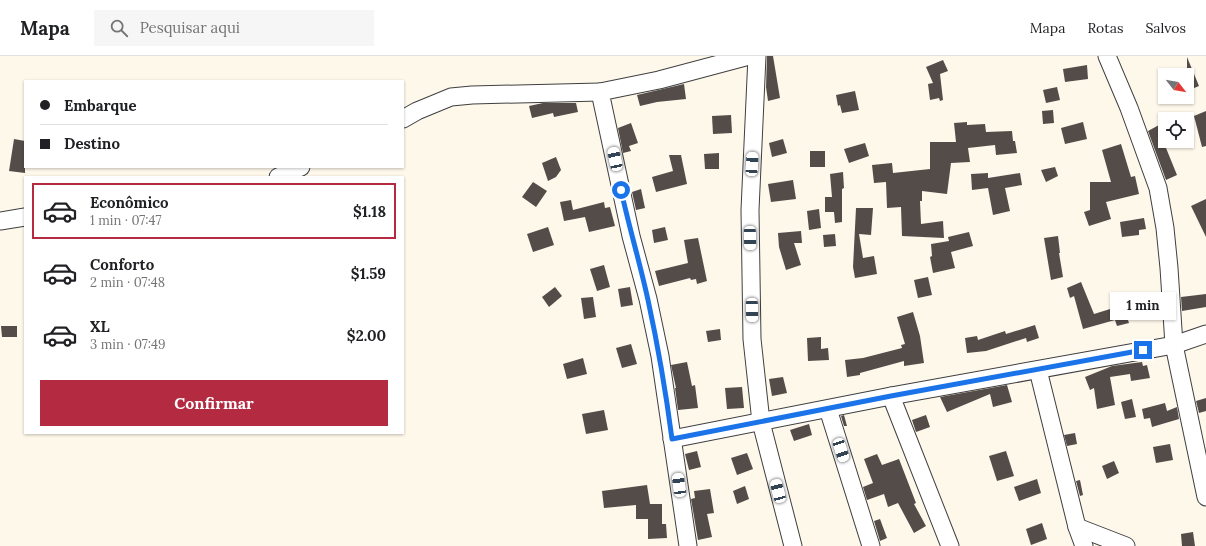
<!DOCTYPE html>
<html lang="pt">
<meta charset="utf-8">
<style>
body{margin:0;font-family:Lora,serif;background:#f6f6f6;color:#202124;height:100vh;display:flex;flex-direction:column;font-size:15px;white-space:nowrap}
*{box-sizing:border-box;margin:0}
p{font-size:13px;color:#757577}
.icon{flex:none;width:22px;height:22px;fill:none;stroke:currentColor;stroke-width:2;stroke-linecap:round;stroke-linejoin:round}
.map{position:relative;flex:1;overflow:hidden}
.sheet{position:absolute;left:24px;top:120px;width:380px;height:258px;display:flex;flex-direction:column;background:#fff;border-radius:0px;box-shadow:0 1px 3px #0004}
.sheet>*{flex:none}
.guide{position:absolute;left:24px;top:24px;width:380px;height:88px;border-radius:0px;box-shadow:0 1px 3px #0004;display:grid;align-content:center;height:88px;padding:0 16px;background:#fff}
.needle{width:26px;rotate:121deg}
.tools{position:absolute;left:1158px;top:12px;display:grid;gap:8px}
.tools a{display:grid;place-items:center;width:36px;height:36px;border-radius:0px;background:#fff;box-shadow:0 1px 3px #0004;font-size:20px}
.end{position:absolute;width:18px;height:18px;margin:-9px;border:5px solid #1a73e8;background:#fff;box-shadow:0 0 0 2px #fff}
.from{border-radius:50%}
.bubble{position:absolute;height:28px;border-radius:0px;background:#fff;box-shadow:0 1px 3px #0004;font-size:13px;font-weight:700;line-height:28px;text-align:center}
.car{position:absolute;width:12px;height:24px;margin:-12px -6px;border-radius:5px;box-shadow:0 0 3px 1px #0007;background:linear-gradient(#fff 24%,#345 0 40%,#fff 0 76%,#345 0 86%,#fff 0)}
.guide b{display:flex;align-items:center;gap:14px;height:38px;font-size:15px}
.guide b+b{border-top:1px solid #e0e0e0}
.guide i{width:10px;height:10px;background:#202124}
ul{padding:7px 0 0;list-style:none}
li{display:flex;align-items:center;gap:12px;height:56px;margin:0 8px 6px;padding:0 8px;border:2px solid transparent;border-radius:0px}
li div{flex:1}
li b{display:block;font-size:15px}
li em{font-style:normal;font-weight:700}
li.current{border-color:#b42b41}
li>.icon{width:36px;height:36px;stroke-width:1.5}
.action{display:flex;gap:8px;margin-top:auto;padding:8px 16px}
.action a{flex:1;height:46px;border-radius:0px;background:#b42b41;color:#fff;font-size:16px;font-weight:700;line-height:46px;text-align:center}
header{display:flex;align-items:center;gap:24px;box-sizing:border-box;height:56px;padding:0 20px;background:#fff;border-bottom:1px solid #e0e0e0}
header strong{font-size:19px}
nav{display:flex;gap:22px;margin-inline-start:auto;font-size:14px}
.search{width:280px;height:36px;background:#f6f6f6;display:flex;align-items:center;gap:10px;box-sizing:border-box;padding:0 14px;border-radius:0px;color:#757577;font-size:15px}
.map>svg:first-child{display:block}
</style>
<header>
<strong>Mapa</strong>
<div class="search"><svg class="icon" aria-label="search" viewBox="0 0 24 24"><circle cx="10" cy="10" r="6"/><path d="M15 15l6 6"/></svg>Pesquisar aqui</div>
<nav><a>Mapa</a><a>Rotas</a><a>Salvos</a></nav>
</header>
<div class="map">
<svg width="1206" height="490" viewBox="0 0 1206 490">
<rect width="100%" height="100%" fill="#fef8eb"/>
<g fill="#544c49">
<path d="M 767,0 L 773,0 L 780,42 L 768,45 L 766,31 Z"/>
<path d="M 1187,1 L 1199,30 L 1187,35 Z"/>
<path d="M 943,4 L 948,15 L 940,18 L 943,44 L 940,45 L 939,42 L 930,44 L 928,28 L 933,27 L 926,11 Z"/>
<path d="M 1087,9 L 1088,23 L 1065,26 L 1063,13 Z"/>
<path d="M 684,28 L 686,43 L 657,46 L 640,50 L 637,39 Z"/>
<path d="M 1057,31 L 1060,44 L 1046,47 L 1043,34 Z"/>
<path d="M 855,35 L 859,54 L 842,57 L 840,49 L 838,50 L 836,39 Z"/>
<path d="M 543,47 L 576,47 L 578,56 L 554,61 L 553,57 L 532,62 L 529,50 Z"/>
<path d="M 1053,54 L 1054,67 L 1043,68 L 1042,55 Z"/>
<path d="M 1206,55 L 1206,90 L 1202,91 L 1194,60 Z"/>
<path d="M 731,59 L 732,77 L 713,78 L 712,60 Z"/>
<path d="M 967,66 L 967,69 L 985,68 L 986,76 L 1012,75 L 1013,85 L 1015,85 L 1017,97 L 996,99 L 995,89 L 968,92 L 970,106 L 951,107 L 947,138 L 922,135 L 922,145 L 920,145 L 921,168 L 943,165 L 944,182 L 902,180 L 901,151 L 887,152 L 886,126 L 874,127 L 872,109 L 892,107 L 893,117 L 930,113 L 930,86 L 956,86 L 954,67 Z"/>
<path d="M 1083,66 L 1087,83 L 1065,88 L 1061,72 Z"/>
<path d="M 631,67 L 638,87 L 629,90 L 631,95 L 623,97 L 618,72 Z"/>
<path d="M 1159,69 L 1165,82 L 1165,85 L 1167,85 L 1169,90 L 1166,92 L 1177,119 L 1166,124 L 1148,75 Z"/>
<path d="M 14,83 L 25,85 L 25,117 L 9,115 Z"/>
<path d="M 783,83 L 787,97 L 772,101 L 769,87 Z"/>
<path d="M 865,87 L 869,100 L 849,107 L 844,93 Z"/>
<path d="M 1121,88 L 1131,121 L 1135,120 L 1139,138 L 1106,146 L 1111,163 L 1089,170 L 1084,156 L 1090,154 L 1090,126 L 1111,126 L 1102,94 Z"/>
<rect x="810" y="95" width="15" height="16"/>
<path d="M 719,97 L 719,113 L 705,113 L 704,98 Z"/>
<path d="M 669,99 L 681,99 L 687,128 L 656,136 L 652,121 L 673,115 Z"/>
<path d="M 556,101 L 561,114 L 556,121 L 548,125 L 542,107 Z"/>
<path d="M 1055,111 L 1058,120 L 1046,126 L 1041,114 Z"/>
<path d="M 843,116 L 844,132 L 842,133 L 842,166 L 835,167 L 834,156 L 825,156 L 825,141 L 832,141 L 830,118 Z"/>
<path d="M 988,117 L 988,122 L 1020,117 L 1022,129 L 1005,132 L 1010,155 L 993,159 L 988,132 L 972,134 L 971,118 Z"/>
<path d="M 793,124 L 796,143 L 771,146 L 768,128 Z"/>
<path d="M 533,126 L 547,135 L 536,151 L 522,141 Z"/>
<path d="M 641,133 L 645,152 L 636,154 L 632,136 Z"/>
<path d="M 1206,143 L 1206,181 L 1191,150 Z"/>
<path d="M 571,144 L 573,154 L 604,146 L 605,152 L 610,151 L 615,170 L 589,176 L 585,161 L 564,165 L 560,146 Z"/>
<path d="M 856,152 L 873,152 L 871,179 L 859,178 L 863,202 L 874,200 L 877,218 L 855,222 L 853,211 Z"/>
<path d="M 819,153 L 821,172 L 809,174 L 807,155 Z"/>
<path d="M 1144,162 L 1146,173 L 1139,174 L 1139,179 L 1122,181 L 1120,166 Z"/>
<path d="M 548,171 L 554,189 L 533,196 L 527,178 Z"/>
<path d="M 665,171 L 668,184 L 654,187 L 652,174 Z"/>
<path d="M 801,175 L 802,187 L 794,187 L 801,209 L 786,214 L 779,191 L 778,177 Z"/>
<path d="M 969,176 L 973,190 L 951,196 L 955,212 L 933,217 L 930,201 L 932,200 L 931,188 L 949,185 L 948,181 Z"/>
<path d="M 835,178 L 836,190 L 824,191 L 823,179 Z"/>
<path d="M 1058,180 L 1060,197 L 1059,197 L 1063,221 L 1051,224 L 1044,182 Z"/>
<path d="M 698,182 L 707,225 L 697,228 L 696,223 L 691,224 L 690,222 L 659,230 L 655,215 L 688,207 L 684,184 Z"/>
<path d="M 604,209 L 610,231 L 597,235 L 590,213 Z"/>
<path d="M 928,221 L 932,239 L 918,242 L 914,224 Z"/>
<path d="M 1081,226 L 1094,258 L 1123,249 L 1129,267 L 1117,270 L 1115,264 L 1083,273 L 1074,240 L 1070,242 L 1067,232 Z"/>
<path d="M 555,231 L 562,240 L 549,251 L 542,241 Z"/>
<path d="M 630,231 L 633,249 L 621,251 L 618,233 Z"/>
<path d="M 1206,238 L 1206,251 L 1182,255 L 1181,241 Z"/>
<path d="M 593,241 L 596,261 L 584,263 L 581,242 Z"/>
<path d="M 913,256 L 920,280 L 924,307 L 904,310 L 904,305 L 860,317 L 860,319 L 847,321 L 845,304 L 863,302 L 902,292 L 901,289 L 905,288 L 897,261 Z"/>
<path d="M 1035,269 L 1039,282 L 1027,286 L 1026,282 L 986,295 L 967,297 L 965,282 L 977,280 L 978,284 L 1005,275 L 1006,278 Z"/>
<path d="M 1,270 L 17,270 L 17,281 L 2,281 Z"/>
<path d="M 720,273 L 721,284 L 708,286 L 706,275 Z"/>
<path d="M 821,281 L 821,293 L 828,292 L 829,304 L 808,305 L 807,282 Z"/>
<path d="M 631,288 L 637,308 L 622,312 L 616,292 Z"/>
<path d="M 583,302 L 587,318 L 567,323 L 563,308 Z"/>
<path d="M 687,306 L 692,330 L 695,329 L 698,352 L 678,354 L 675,332 L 676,332 L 671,309 Z"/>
<path d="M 1142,306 L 1143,310 L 1147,309 L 1150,322 L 1131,325 L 1130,318 L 1110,321 L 1115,349 L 1097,353 L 1094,332 L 1090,334 L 1085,321 L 1112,310 Z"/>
<path d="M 783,321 L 787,337 L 772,340 L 769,323 Z"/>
<path d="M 1007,329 L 1012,346 L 993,351 L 990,338 L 947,356 L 940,341 Z"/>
<path d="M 742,331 L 744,352 L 727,353 L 725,332 Z"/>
<path d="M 1206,342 L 1206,355 L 1199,357 L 1196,345 Z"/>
<path d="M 1132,343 L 1136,361 L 1125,363 L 1121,346 Z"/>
<path d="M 1165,347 L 1167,355 L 1177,351 L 1179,363 L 1152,371 L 1150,362 L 1144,363 L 1142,353 Z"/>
<path d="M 604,354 L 608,374 L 586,378 L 582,358 Z"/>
<path d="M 844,359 L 847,370 L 844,370 L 841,360 Z"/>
<path d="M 926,359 L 930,371 L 916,376 L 912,364 Z"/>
<path d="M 809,368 L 812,379 L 794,385 L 790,374 Z"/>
<path d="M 1075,377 L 1077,388 L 1067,390 L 1064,379 Z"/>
<path d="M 1170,388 L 1173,404 L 1156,407 L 1153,391 Z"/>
<path d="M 697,395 L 701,411 L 689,414 L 685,398 Z"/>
<path d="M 1006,395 L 1014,420 L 997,425 L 989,400 Z"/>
<path d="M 747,397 L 753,413 L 737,419 L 731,402 Z"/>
<path d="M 877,398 L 882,409 L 899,403 L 916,447 L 914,448 L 926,470 L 914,477 L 898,447 L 888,451 L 884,438 L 867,444 L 863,431 L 873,427 L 864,403 Z"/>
<path d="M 1114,405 L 1119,417 L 1107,423 L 1102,410 Z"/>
<path d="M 1037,423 L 1041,437 L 1019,445 L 1014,431 Z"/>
<path d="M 1080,424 L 1083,439 L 1080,440 L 1076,425 Z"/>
<path d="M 647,429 L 650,448 L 662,448 L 662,468 L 666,468 L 667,482 L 648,483 L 648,463 L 636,463 L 636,449 L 604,452 L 602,435 Z"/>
<path d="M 745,430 L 749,443 L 737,448 L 733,435 Z"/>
<path d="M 710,433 L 714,457 L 707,458 L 712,481 L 698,484 L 691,443 L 695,442 L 694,435 Z"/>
<path d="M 880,463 L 887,482 L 880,485 L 874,465 Z"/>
<path d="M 1042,467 L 1047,483 L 1031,489 L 1026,473 Z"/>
<path d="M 1193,476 L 1195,490 L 1182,490 L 1181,478 Z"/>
</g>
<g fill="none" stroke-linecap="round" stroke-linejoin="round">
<defs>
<g id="minor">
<path d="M 757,0 L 750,154 L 752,283 L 761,366 L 793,490"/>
<path d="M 1107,0 L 1129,52 L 1158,132 L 1165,172 L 1169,212 L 1174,289 L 1206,441"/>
<path d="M 403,63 L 417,55 L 451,41 L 472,39 L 600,36"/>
<path d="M 278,121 L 301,111"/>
<path d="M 0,165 L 25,161"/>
<path d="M 1038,314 L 1077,471 L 1084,490"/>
<path d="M 891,340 L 950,490"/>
<path d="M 828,353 L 871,490"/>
<path d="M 672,383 L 891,340 L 1174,289 L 1206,278"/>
<path d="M 1077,471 L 1126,490"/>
<path d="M 688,490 L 660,300 L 648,243 L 631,180 L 600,36 L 659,24 L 749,0"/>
</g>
</defs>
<use href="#minor" stroke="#3f3f3f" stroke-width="19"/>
<use href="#minor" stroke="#fff" stroke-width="17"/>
</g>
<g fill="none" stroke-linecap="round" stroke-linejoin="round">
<path stroke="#1a73e8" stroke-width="5" d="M 621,134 C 629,171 640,207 648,244 C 658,290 666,337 672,383 L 891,340 L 1143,294"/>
</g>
</svg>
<div class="tools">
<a><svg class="needle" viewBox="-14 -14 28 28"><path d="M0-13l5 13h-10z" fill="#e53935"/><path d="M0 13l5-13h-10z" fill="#757577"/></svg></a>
<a><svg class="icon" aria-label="locate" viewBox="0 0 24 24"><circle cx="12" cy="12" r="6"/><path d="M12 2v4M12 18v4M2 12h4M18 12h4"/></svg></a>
</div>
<i class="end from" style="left:621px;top:134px"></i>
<i class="end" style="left:1143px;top:294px"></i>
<div class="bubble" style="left:1110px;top:236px;width:66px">1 min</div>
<i class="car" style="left:615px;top:103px;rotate:348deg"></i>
<i class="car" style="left:752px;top:108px;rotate:3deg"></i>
<i class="car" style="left:750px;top:182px;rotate:179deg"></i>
<i class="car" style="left:752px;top:254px;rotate:179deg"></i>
<i class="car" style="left:841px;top:394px;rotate:162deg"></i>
<i class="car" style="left:679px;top:429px;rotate:352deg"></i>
<i class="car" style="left:778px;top:435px;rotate:345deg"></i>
<div class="guide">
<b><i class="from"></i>Embarque</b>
<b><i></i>Destino</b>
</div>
<section class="sheet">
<ul>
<li class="current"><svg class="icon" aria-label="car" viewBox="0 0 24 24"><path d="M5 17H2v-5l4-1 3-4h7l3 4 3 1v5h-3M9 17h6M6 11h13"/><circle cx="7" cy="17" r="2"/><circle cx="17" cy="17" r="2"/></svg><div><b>Econômico</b><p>1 min · 07:47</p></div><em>$1.18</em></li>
<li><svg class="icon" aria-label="car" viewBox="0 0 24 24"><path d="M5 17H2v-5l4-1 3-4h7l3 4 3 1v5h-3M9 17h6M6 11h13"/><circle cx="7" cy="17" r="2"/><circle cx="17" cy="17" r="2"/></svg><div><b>Conforto</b><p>2 min · 07:48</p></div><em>$1.59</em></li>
<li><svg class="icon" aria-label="car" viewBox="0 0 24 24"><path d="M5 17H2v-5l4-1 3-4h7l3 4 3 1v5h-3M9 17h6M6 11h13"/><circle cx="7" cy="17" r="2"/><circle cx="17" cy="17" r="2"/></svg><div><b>XL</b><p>3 min · 07:49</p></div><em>$2.00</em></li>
</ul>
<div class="action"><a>Confirmar</a></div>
</section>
</div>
